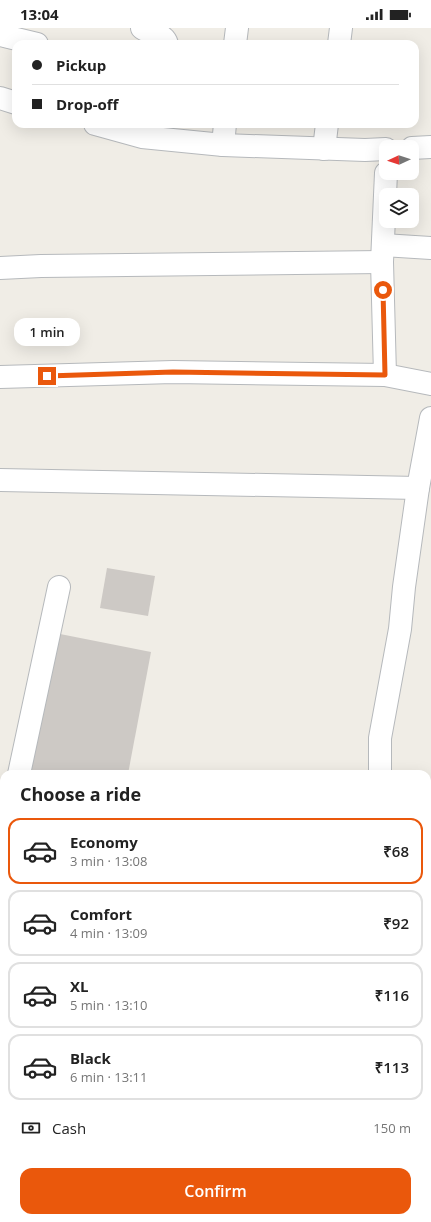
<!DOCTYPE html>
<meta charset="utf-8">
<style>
body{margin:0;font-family:"Open Sans",sans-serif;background:#f6f6f6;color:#222;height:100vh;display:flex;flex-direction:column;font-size:15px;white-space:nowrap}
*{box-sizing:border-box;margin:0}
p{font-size:13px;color:#767676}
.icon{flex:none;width:22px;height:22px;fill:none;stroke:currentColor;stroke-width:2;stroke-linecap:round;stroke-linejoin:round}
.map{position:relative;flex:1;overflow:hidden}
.sheet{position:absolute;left:0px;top:742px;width:431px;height:452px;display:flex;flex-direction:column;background:#fff;border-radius:12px 12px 0 0;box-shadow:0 4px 16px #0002}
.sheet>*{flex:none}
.guide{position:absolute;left:12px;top:12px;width:407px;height:88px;border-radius:12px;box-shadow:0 4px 16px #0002;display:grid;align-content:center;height:88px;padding:0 20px;background:#fff}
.needle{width:26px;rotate:267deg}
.controls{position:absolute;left:379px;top:112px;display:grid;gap:8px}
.controls a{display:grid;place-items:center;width:40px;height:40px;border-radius:8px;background:#fff;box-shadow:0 4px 16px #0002;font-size:20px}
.end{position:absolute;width:18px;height:18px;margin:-9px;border:5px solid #ea580c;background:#fff;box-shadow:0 0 0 2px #fff}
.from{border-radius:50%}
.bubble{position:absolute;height:28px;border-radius:12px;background:#fff;box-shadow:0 4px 16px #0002;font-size:13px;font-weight:600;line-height:28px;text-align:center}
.guide b{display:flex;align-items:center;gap:14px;height:38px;font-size:15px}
.guide b+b{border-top:1px solid #e0e0e0}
.guide i{width:10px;height:10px;background:#222}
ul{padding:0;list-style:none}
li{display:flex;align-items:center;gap:12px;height:66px;margin:0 8px 6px;padding:0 12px;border:2px solid #e0e0e0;border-radius:12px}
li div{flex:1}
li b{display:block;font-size:15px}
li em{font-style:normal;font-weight:600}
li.active{border-color:#ea580c}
li>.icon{width:36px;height:36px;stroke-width:1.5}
h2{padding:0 20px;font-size:18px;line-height:48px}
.pay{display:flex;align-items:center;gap:10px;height:44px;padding:0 20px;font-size:15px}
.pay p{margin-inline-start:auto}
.primary-button{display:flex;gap:8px;margin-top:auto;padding:8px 20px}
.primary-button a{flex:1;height:46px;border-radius:12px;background:#ea580c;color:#fff;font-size:16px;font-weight:600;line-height:46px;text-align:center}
.status{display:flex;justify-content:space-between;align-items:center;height:28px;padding:0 20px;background:#fff;direction:ltr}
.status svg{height:11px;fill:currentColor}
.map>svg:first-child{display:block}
</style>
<div class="status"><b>13:04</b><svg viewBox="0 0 49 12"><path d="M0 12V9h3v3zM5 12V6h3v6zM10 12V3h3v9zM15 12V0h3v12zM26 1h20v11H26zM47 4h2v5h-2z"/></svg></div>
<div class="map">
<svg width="431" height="1194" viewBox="0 0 431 1194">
<rect width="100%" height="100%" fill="#f0ede6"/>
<g fill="#cdc9c5">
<path d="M 107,540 L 155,548 L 148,588 L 100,580 Z"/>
<path d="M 55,605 L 151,624 L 128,746 L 28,746 Z"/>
</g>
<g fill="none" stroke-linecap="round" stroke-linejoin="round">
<defs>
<g id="street">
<path d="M 142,0 C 151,6 164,5 167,16"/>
<path d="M 0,7 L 37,16"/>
<path d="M 235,16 L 237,0"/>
<path d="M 339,16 L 341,0"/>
<path d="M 0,70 L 16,75"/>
<path d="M 95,96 L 142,109 L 223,117 L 365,122 L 386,121"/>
<path d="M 223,117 L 225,96"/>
<path d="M 412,120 L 431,119"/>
<path d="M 324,121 L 327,96"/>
<path d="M 383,217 L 431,220"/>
<path d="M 0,240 L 41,238 L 382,234"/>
<path d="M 385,347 L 382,234 L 386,145"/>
<path d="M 0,349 L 173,344 L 385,347 L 431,356"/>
<path d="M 0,452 L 418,460"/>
<path d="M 19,746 L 59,559"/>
<path d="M 380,746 L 380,710 L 400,601 L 404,559 L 418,460 L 431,390"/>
<path d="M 0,833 L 4,815"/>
<path d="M 427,851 L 431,852"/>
<path d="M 0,934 L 4,934"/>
<path d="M 427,1110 L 431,1110"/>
<path d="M 0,1151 L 4,1150"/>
<path d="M 98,1190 L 98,1194"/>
<path d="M 210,1190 L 211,1194"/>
<path d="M 271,1190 L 271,1194"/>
</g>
</defs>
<use href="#street" stroke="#b6b9bc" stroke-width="24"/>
<use href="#street" stroke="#fff" stroke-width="22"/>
</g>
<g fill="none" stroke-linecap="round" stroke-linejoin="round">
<path stroke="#ea580c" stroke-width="5" d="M 47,348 L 173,344 L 385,347 L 383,262"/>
</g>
</svg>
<div class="controls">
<a><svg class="needle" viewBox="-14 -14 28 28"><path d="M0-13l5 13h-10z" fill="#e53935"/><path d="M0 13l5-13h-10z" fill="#767676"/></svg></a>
<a><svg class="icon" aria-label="layers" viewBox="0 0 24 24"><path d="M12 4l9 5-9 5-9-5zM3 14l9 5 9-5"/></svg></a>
</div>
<i class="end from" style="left:383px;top:262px"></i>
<i class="end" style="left:47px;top:348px"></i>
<div class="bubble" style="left:14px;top:290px;width:66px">1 min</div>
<div class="guide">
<b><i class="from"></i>Pickup</b>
<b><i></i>Drop-off</b>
</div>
<section class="sheet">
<h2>Choose a ride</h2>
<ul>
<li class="active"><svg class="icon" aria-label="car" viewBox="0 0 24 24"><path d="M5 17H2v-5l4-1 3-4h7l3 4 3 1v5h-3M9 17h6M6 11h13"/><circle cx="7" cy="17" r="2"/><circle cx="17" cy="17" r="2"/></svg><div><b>Economy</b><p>3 min · 13:08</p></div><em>₹68</em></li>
<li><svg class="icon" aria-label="car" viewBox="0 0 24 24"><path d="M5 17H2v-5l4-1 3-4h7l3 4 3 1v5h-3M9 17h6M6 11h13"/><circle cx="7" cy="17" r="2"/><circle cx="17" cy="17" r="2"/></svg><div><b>Comfort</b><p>4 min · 13:09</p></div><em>₹92</em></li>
<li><svg class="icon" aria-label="car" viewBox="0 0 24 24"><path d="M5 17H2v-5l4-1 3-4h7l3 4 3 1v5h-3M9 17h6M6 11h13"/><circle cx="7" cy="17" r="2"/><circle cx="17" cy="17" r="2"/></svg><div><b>XL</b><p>5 min · 13:10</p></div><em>₹116</em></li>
<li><svg class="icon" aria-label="car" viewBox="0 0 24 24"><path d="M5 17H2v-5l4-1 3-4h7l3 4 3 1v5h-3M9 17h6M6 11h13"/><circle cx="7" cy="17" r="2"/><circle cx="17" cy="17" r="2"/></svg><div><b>Black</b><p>6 min · 13:11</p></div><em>₹113</em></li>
</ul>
<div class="pay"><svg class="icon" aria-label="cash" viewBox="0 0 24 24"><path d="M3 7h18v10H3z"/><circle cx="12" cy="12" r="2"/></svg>Cash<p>150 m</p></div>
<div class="primary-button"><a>Confirm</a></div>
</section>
</div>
